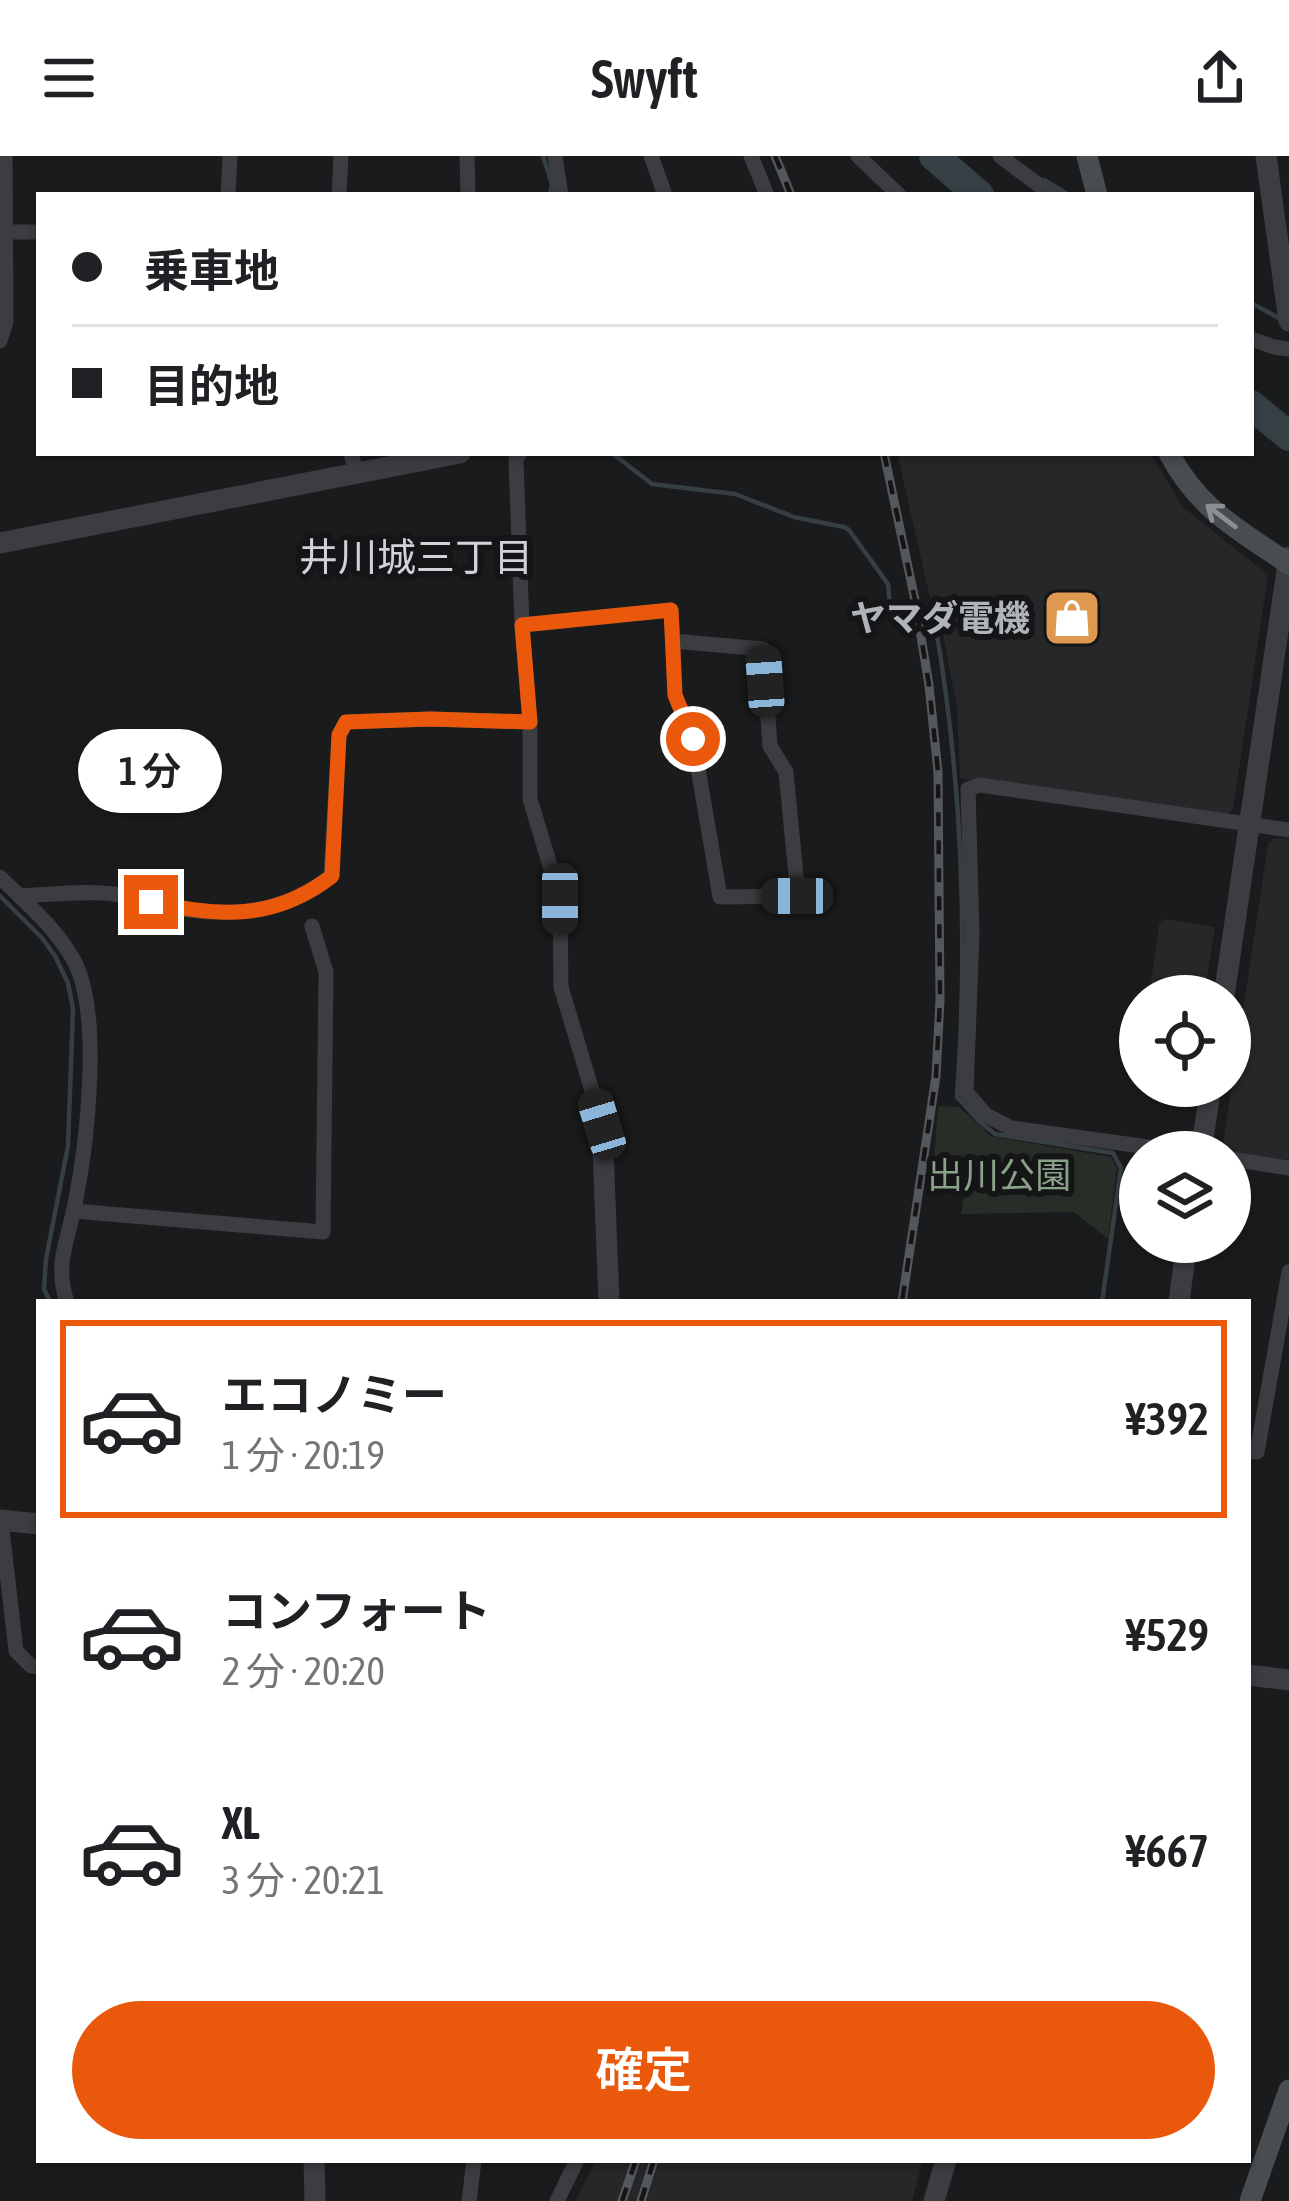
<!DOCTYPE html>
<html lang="ja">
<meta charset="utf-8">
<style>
body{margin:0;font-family:"Asap Condensed","Noto Sans JP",sans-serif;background:#f2f2f2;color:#202124;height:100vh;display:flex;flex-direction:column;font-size:45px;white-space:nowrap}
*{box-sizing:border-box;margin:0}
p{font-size:39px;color:#757577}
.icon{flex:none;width:66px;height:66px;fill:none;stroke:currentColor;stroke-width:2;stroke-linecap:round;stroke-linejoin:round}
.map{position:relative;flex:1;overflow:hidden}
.details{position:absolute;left:36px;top:1143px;width:1215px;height:864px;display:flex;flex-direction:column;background:#fff;border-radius:0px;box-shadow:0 3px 9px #0004}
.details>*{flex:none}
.banner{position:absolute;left:36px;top:36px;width:1218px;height:264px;border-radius:0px;box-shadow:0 3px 9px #0004;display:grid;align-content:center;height:264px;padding:0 36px;background:#fff}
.controls{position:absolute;left:1119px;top:819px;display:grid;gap:24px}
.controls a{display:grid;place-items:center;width:132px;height:132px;border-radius:50%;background:#fff;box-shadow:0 3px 9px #0004;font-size:60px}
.end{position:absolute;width:54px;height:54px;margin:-27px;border:15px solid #ea580c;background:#fff;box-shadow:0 0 0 6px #fff}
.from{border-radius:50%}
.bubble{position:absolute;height:84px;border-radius:42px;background:#fff;box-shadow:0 3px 9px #0004;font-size:39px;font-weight:600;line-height:84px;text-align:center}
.car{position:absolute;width:36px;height:72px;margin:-36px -18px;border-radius:15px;box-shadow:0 0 9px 3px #0007;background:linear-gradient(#222 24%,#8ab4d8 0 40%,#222 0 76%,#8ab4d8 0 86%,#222 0)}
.banner b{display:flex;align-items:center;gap:42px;height:114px;font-size:45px}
.banner b+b{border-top:3px solid #e0e0e0}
.banner i{width:30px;height:30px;background:#202124}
ul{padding:21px 0 0;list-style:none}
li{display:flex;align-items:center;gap:36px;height:198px;margin:0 24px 18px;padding:0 12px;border:6px solid transparent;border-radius:0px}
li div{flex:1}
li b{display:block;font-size:45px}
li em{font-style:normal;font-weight:600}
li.on{border-color:#ea580c}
li>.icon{width:108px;height:108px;stroke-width:1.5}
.primary-button{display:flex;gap:24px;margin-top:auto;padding:24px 36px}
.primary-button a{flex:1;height:138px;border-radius:72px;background:#ea580c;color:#fff;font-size:48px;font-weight:600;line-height:138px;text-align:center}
header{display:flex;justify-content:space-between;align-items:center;height:156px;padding:0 36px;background:#fff;font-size:54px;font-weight:600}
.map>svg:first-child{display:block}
</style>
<header><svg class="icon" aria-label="menu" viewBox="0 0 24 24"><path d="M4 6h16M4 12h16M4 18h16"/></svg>Swyft<svg class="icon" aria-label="share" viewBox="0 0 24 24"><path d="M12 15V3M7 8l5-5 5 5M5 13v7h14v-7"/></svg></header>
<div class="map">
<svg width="1289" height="2045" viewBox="0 0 1289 2045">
<rect width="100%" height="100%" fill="#1a1b1c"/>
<g fill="#262729">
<path d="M 897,297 L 1150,297 L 1183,351 L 1268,419 L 1233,653 L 1226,660 L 960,622 L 957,551 L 940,463 L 934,459 Z"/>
<path d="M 1275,682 L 1289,683 L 1289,1004 L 1229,996 L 1223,988 L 1268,688 Z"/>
<path d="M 1166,763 L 1215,771 L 1204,840 L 1149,840 L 1159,769 Z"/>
<path d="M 596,2004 L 923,2004 L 912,2045 L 575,2045 Z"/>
</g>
<path fill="#272e27" d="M 938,950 L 959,951 L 991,980 L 1111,1001 L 1117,1012 L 1108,1083 L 1074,1056 L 961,1058 L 965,1036 L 932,1029 Z"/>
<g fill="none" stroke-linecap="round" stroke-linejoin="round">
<g stroke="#353f44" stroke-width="4.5">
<path d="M 543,0 L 552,28 L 550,39"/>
<path d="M 1044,24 L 1069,39"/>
<path d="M 1251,147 L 1279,162"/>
<path d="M 612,297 L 652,328 L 735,338 L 794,361 L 844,371 L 849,374 L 888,428 L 890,451 L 935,467 C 962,622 968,784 957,941 L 980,966 L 995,978 L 1113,997 L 1121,1012 L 1102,1146"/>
<path d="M 0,740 L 42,782 L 55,800 L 68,827 L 73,853 L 68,990 L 46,1103 L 44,1133 L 50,1146"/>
</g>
<g stroke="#353f44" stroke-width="30">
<path d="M 934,0 L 979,39"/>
<path d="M 1251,249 L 1289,280"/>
</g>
<g stroke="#3c3d41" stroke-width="15">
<path d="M 467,0 L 468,39"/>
<path d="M 555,0 L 561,39"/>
<path d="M 651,0 L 665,39"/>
<path d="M 751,0 L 767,39"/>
<path d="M 858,0 L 899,39"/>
<path d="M 1000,0 L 1052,39"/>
<path d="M 228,39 L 230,0"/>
<path d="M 339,39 L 341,0"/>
<path d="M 7,76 L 39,76"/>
<path d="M 1251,183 L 1274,191 L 1289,193"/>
<path d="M 0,185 L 6,166 L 5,0"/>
<path d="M 351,297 L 356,317"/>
<path d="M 520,297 L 516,304 L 522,469 L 530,566 L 530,643 L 560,743 L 561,831 L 602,968"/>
<path d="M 522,469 L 671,454 L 673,485 L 763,493 L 770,590 L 786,616 L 798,740 L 720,741 L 693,583 L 675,539 L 673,485"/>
<path d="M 0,721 C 26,747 55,771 73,803 C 103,856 87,988 75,1048 C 68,1085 54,1107 67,1146"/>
<path d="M 19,740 C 50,739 84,734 114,738 C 139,741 163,751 188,754 C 243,761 288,754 331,720 L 339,579 L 346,566 L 430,563 L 530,566"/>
<path d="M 1184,996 L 1011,972 L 986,959 L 966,936 L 972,778 L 968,633 L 980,629 L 1289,674"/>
<path d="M 1230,1003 L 1289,1012"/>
<path d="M 74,1055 L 323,1076 L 326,816 L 312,770"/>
<path d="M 1248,1295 L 1257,1296 L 1289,1116"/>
<path d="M 1,1364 L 16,1495 L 31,1510 L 39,1511"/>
<path d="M 469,2045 L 474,2004"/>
<path d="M 557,2045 L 577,2004"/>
</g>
<g stroke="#3c3d41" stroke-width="21">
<path d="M 1266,0 L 1289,165"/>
<path d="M 0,387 L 460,297"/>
<path d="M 1224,840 L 1289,401"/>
<path d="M 602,968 L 609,1146"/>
<path d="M 1201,996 L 1211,930"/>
<path d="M 1179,1146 L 1187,1086"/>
<path d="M 0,1364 L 39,1368"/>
<path d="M 1248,1519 L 1289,1524"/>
<path d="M 314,2004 L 315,2045"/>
<path d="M 934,2045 L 946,2004"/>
</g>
<g stroke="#4a4d50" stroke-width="21">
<path d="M 1087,0 L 1097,39"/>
<path d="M 1169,297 C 1198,353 1239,374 1289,408"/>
<path d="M 1250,2045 L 1289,1934"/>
</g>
<defs>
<g id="rail">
<path d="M 775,0 L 791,39"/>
<path d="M 884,297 L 915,444 L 929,529 L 938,616 L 940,844 L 936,920 L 902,1146"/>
<path d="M 622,2045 L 636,2004"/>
<path d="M 641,2045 L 654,2004"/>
</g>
</defs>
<use href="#rail" stroke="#55585b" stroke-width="9"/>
<use href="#rail" stroke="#151517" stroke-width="4.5" stroke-dasharray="14" stroke-linecap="butt"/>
</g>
<defs><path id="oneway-shaft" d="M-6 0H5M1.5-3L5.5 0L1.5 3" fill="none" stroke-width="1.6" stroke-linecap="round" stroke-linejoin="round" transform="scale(3)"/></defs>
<use stroke="#8b9095" href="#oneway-shaft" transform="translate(1221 360) rotate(-143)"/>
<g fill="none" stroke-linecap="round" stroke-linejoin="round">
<path stroke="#ea580c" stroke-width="15" d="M 151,746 C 219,761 274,765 332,720 L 339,579 L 346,566 L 430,563 L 530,566 L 522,469 L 671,454 L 675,539 L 693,583"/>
</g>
<defs>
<symbol id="shop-square" viewBox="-11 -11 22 22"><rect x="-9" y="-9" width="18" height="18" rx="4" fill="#df984f" stroke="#151517"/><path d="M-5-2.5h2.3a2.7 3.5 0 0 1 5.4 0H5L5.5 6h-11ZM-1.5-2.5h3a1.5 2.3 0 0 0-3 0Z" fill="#fff"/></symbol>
</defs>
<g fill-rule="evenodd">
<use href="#shop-square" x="1039" y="429" width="66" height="66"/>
</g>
<g text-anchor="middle" stroke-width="12" stroke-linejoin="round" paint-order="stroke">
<g font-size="36" font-weight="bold" fill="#aeb4ba" stroke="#151517" text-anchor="end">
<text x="1030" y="475">ヤマダ電機</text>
</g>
<g font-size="36" fill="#8aa388" stroke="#151517">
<text x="999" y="1032">出川公園</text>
</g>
<g font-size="39" fill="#cfd2d7" stroke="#151517">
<text x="416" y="415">井川城三丁目</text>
</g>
</g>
</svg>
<div class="controls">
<a><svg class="icon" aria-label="locate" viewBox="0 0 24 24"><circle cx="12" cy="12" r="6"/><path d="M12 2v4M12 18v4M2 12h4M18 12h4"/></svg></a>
<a><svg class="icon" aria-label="layers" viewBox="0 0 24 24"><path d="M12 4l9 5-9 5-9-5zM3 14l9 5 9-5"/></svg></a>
</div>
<i class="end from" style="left:693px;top:583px"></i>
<i class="end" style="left:151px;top:746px"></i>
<div class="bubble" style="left:78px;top:573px;width:144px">1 分</div>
<i class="car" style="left:765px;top:525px;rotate:356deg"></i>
<i class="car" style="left:797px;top:740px;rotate:270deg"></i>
<i class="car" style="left:560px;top:743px;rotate:180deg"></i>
<i class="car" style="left:602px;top:968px;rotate:343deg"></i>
<div class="banner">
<b><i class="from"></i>乗車地</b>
<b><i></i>目的地</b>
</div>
<section class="details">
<ul>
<li class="on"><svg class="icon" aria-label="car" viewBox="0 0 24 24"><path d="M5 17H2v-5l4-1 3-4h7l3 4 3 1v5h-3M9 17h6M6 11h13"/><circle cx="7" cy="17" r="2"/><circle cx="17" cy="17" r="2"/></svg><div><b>エコノミー</b><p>1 分 · 20:19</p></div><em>¥392</em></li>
<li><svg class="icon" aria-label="car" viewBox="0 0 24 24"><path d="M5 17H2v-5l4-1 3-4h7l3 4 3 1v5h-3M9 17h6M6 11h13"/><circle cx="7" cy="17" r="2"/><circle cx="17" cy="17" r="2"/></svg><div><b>コンフォート</b><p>2 分 · 20:20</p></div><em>¥529</em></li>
<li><svg class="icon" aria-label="car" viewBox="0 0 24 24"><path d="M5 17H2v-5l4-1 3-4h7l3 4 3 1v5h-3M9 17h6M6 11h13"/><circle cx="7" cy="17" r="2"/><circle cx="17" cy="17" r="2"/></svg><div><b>XL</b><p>3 分 · 20:21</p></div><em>¥667</em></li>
</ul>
<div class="primary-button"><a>確定</a></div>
</section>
</div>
